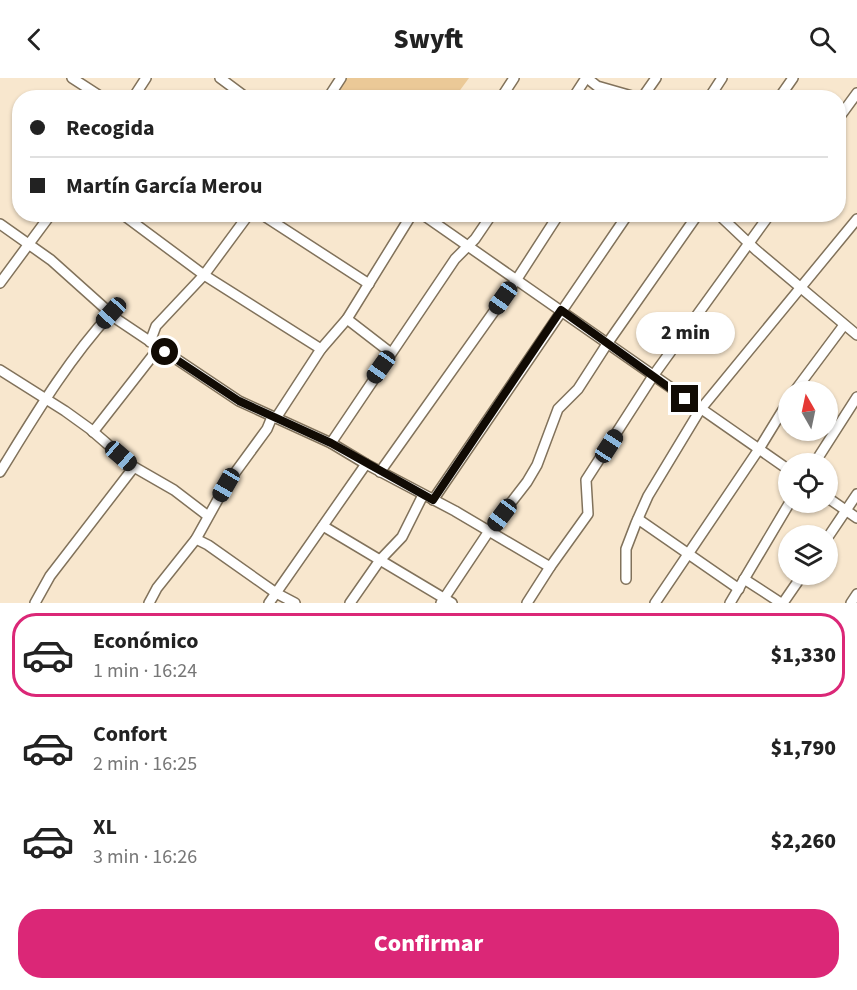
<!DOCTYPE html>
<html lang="es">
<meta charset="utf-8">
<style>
body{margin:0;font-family:"Source Sans 3",sans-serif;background:#f6f6f6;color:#222;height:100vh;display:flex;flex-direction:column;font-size:22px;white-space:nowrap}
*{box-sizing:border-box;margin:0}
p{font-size:20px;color:#767676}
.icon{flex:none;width:33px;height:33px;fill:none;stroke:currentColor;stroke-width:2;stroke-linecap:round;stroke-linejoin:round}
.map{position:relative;height:525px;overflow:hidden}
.panel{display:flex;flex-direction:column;background:#fff;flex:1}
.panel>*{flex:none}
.top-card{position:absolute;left:12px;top:12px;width:834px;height:132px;border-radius:24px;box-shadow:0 2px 4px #0004;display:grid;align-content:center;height:132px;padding:0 18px;background:#fff}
.needle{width:39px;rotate:351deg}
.tools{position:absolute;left:778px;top:303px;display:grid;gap:12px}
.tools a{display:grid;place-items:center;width:60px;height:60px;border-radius:50%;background:#fff;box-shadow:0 2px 4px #0004;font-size:30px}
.end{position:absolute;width:27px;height:27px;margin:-14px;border:8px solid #110b04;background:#fff;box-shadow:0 0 0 3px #fff}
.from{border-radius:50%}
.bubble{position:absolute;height:42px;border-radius:21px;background:#fff;box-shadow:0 2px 4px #0004;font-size:20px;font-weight:800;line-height:42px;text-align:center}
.car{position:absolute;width:18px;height:36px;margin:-18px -9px;border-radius:8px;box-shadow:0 0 4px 2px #0007;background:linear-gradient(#222 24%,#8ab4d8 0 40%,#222 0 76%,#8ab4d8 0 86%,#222 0)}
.top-card b{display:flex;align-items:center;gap:21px;height:57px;font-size:22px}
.top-card b+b{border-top:2px solid #e0e0e0}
.top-card i{width:15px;height:15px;background:#222}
ul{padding:10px 0 0;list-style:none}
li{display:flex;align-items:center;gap:18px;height:84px;margin:0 12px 9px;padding:0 6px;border:3px solid transparent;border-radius:24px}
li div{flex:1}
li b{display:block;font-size:22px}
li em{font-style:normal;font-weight:800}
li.current{border-color:#db2777}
li>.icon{width:54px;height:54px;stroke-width:1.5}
.primary-button{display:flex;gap:12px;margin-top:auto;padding:12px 18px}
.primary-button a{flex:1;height:69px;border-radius:24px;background:#db2777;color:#fff;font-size:24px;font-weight:800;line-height:69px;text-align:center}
header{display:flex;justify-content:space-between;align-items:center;height:78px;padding:0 18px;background:#fff;font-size:27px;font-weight:800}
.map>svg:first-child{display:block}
</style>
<header><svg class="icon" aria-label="back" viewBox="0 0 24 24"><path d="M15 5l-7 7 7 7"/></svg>Swyft<svg class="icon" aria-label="search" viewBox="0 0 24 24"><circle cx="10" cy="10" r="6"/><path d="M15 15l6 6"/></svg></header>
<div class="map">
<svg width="857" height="525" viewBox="0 0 857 525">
<rect width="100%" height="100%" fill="#f8e7ce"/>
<path fill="#ebc997" d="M 343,0 L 469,0 L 455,19 L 329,20 Z"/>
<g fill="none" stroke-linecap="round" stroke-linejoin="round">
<defs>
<g id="minor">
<path d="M 72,0 L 103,20"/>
<path d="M 220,0 L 247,20"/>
<path d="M 587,0 L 597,8 L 639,20"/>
<path d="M 133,20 L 146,0"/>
<path d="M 328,20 L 341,0"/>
<path d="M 501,20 L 514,0"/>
<path d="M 573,20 L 586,0"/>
<path d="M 642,20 L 656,0"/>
<path d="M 709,20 L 722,0"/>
<path d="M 779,20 L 793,0"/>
<path d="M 838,41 L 857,15"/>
<path d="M 122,136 L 204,197 L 321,271"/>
<path d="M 261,136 L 369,206"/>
<path d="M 422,136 L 789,392"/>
<path d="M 718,136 L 756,172 L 857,257"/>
<path d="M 0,146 L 51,182 L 118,242 L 239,323 L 331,365 L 366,386 L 455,433 L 550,489"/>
<path d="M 0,205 L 51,136"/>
<path d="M 347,241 L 391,275"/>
<path d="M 150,264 L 156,248 L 204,197 L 249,136"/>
<path d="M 0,292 L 65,333 L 90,351 L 134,389 L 174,412 L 208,438"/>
<path d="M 794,314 L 844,247"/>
<path d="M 276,340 L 321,271 L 347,241 L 412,136"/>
<path d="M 93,354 L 154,276 L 157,269"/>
<path d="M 331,365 L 455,181 L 475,161 L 492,136"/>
<path d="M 814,386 L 857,319"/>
<path d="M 0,394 C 34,339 67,283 111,235"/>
<path d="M 380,394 L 517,201 L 559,136"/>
<path d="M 828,420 L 857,440"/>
<path d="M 433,422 L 628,136"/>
<path d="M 638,441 L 739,511"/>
<path d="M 323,448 L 452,525"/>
<path d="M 828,459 L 857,416"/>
<path d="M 196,461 L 208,467 L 276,515 L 295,525"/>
<path d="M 626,501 L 626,471 L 636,445 L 648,418 L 700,332 L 857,141"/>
<path d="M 744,501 L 781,525"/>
<path d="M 35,525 L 50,498 L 134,389"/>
<path d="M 149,525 L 157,510 L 196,461 L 226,407 L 267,351 L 272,339"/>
<path d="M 269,525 L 366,386"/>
<path d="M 350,525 L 380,482 L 402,459 L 423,417"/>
<path d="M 441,525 L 489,453 L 527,404 L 537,387 L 558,331 L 578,311 L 607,266 L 698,136"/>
<path d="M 527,525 L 550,489 L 588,436 L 586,402 L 653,298 L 770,136"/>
<path d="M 655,525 L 759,371 L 789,322"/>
<path d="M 730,525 L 790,424"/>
<path d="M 783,525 L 803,496"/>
<path d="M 851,525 L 857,516"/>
</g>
</defs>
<use href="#minor" stroke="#81725b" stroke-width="12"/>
<use href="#minor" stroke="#fff" stroke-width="9"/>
</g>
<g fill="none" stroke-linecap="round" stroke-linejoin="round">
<path stroke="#110b04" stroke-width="8" d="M 165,274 L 239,323 L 331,365 L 433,422 L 561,232 L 685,321"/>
</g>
</svg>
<div class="tools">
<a><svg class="needle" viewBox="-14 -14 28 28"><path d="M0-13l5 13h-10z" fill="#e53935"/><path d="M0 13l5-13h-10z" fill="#767676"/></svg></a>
<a><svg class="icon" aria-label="locate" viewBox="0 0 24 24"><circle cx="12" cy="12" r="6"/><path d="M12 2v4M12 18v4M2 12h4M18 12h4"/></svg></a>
<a><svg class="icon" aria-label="layers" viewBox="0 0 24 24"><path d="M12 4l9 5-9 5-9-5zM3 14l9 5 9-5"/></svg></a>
</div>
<i class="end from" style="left:165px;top:274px"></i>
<i class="end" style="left:685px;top:321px"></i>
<div class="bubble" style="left:636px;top:234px;width:99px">2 min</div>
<i class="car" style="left:503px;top:220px;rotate:215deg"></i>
<i class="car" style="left:111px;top:235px;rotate:222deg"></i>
<i class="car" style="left:381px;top:289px;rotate:215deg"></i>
<i class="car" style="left:609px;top:368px;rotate:33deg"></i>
<i class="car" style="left:121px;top:378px;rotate:131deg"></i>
<i class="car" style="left:226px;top:407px;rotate:210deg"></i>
<i class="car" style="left:502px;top:437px;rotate:217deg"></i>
<div class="top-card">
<b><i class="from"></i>Recogida</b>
<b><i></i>Martín García Merou</b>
</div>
</div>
<section class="panel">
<ul>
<li class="current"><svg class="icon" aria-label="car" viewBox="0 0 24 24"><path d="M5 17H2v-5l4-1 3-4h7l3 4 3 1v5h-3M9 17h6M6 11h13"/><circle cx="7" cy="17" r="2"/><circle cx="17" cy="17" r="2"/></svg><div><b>Económico</b><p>1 min · 16:24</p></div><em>$1,330</em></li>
<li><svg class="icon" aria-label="car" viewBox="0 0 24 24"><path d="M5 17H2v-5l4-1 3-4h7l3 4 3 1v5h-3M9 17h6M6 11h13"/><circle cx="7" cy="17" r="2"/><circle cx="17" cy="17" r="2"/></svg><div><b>Confort</b><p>2 min · 16:25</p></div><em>$1,790</em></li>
<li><svg class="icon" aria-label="car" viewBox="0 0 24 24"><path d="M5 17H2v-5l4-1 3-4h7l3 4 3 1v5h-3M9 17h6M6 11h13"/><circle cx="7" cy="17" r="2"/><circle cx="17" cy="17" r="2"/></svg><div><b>XL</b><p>3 min · 16:26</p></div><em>$2,260</em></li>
</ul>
<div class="primary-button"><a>Confirmar</a></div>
</section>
